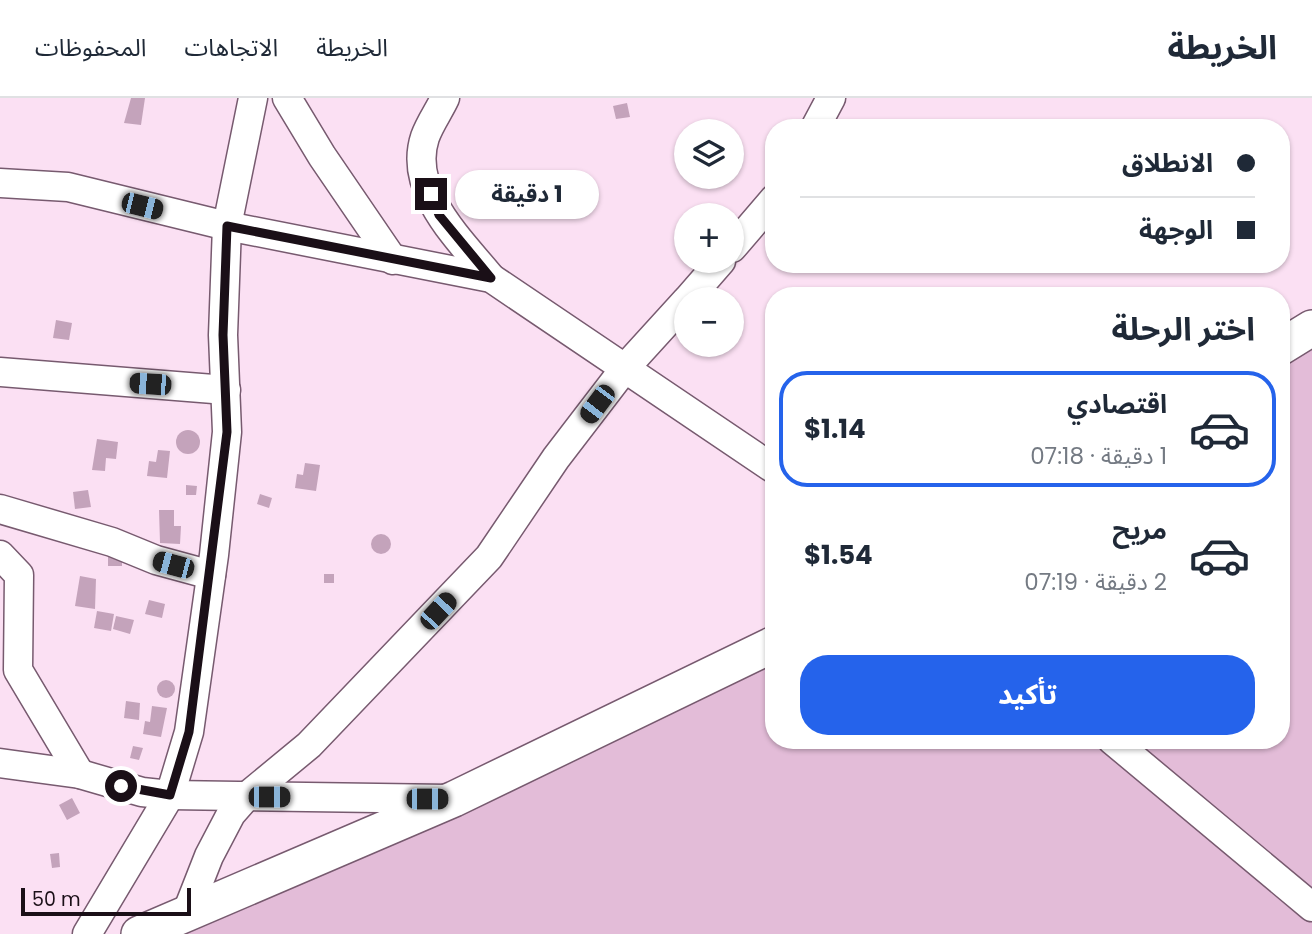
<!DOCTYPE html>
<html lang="ar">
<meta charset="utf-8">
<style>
body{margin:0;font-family:Poppins,"Noto Sans Arabic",sans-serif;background:#f6f6f7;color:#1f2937;direction:rtl;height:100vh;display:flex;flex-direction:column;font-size:26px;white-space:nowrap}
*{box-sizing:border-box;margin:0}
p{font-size:23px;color:#747a83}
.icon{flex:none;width:38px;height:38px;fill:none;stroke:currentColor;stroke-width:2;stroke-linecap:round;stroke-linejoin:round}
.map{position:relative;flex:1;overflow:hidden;direction:ltr}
.sheet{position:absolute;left:765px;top:189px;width:525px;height:462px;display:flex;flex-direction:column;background:#fff;border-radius:28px;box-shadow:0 2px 5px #0004;direction:rtl}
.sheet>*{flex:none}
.top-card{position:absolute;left:765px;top:21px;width:525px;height:154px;border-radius:28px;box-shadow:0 2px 5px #0004;direction:rtl;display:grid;align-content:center;height:154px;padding:0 35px;background:#fff}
.tools{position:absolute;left:674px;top:21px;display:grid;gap:14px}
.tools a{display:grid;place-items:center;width:70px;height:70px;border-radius:50%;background:#fff;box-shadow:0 2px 5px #0004;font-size:35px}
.scale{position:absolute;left:21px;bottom:18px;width:170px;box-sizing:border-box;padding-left:7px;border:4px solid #1a0f17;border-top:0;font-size:19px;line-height:24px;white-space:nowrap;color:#1a0f17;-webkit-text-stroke:5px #fbe0f3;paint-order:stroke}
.end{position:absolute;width:32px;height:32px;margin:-16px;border:9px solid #1a0f17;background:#fff;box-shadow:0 0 0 4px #fff}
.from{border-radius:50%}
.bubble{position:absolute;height:49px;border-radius:24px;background:#fff;box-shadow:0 2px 5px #0004;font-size:23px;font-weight:700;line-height:49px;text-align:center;direction:rtl}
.car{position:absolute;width:21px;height:42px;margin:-21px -10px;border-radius:9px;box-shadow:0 0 5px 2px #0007;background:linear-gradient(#222 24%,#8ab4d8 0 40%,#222 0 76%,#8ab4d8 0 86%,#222 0)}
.top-card b{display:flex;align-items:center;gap:24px;height:66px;font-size:26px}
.top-card b+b{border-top:2px solid #e0e1e3}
.top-card i{width:18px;height:18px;background:#1f2937}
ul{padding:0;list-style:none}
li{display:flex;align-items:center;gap:21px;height:116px;margin:0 14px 10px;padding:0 21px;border:4px solid transparent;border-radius:28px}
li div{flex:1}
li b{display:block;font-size:26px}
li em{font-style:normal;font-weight:700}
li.active{border-color:#2563eb}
li>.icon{width:63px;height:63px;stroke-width:1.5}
h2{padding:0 35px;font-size:32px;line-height:84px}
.cta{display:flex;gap:14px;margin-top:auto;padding:14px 35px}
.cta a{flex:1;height:80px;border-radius:28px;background:#2563eb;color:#fff;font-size:28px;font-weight:700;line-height:80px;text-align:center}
header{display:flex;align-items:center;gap:42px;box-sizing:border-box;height:98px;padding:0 35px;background:#fff;border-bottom:2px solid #e0e1e3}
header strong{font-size:33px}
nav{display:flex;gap:38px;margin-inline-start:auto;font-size:24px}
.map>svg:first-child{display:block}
</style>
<header>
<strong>الخريطة</strong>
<nav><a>الخريطة</a><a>الاتجاهات</a><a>المحفوظات</a></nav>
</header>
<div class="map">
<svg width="1312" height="836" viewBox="0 0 1312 836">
<rect width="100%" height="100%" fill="#fbe0f3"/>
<path fill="#e3bcd8" d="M 1312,240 L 1312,836 L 147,836 L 773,551 L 774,642 L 1281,642 L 1281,259 Z"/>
<g fill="#c4a3bb">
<path d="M 131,0 L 145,0 L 141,27 L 124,25 Z"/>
<path d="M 627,5 L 630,19 L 616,21 L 613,8 Z"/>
<path d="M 1135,166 L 1152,166 L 1151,172 L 1134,169 Z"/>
<rect x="1063" y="192" width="12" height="6"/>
<path d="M 56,222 L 72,225 L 69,242 L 53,240 Z"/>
<circle cx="188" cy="344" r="12"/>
<path d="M 97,341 L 118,344 L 116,361 L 106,360 L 105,373 L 92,372 Z"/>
<path d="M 158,352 L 170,353 L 167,380 L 147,378 L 149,363 L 156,364 Z"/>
<path d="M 305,365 L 320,367 L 316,393 L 295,390 L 297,376 L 303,377 Z"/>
<path d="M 186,387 L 197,388 L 196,397 L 186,397 Z"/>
<path d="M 88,392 L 91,409 L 75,411 L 73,394 Z"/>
<path d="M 260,396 L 272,400 L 269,410 L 257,406 Z"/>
<path d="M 159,412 L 174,412 L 174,428 L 181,428 L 180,446 L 160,445 Z"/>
<circle cx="381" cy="446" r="10"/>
<rect x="108" y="457" width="14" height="11"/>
<rect x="324" y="476" width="10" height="9"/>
<path d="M 80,478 L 96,481 L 95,511 L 75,508 Z"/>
<path d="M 149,502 L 165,506 L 162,520 L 145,516 Z"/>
<path d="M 97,513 L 114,516 L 111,533 L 94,530 Z"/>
<path d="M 116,518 L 134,522 L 130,536 L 113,531 Z"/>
<circle cx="166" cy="591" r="9"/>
<path d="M 126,603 L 140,605 L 139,622 L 124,620 Z"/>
<path d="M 152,608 L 167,610 L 161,639 L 143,636 L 145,623 L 150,624 Z"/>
<path d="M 133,648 L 143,650 L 139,662 L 130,660 Z"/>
<path d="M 72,700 L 80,715 L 67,722 L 59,707 Z"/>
<path d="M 59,755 L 60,769 L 52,770 L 50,756 Z"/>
</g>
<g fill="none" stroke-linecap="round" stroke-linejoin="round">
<defs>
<g id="minor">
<path d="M 287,0 L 322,58 L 393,162"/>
<path d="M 445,0 C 439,13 430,25 425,39 C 407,93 461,143 491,180"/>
<path d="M 815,30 L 831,0"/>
<path d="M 0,85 L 68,89 L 227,128 L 491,180 L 774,371"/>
<path d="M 732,150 L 774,101"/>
<path d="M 688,201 L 721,163"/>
<path d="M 0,274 L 226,292"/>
<path d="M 0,411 L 112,444 L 156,462 L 211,477"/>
<path d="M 0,457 L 19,477 L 18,572 L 80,676"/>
<path d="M 1112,642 L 1312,809"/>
<path d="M 0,665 L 80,676 L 142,694 L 170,697 L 449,701"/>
<path d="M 187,814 L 209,758 L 231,716 L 246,699 L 309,647 L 489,459 L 556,360 L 625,270 L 686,203"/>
<path d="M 87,836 L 170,697 L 189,634 L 214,457 L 227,334 L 223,237 L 227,128 L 253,0"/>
</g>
<g id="tertiary">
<path d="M 1281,249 L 1312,230"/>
<path d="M 139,836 L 454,701 L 774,546"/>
</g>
</defs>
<use href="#minor" stroke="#775a6f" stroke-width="31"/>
<use href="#tertiary" stroke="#775a6f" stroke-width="38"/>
<use href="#minor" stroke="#fff" stroke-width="28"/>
<use href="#tertiary" stroke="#fff" stroke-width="35"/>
</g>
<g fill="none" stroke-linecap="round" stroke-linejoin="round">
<path stroke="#1a0f17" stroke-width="9" d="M 121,688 L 170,697 L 189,634 L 227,334 L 223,237 L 227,128 L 491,180 L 439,117 L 431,96"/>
</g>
</svg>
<div class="tools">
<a><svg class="icon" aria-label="layers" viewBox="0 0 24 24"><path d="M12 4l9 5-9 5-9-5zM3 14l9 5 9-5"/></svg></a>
<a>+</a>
<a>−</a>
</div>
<div class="scale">50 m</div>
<i class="end from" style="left:121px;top:688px"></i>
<i class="end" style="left:431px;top:96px"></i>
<div class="bubble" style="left:455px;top:72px;width:144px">1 دقيقة</div>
<i class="car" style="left:142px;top:108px;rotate:104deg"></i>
<i class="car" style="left:150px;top:286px;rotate:274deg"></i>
<i class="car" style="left:597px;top:306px;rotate:217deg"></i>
<i class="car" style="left:173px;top:467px;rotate:285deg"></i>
<i class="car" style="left:438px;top:513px;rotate:43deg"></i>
<i class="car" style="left:269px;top:699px;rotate:90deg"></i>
<i class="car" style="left:427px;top:701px;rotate:90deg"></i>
<div class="top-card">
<b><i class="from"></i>الانطلاق</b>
<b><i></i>الوجهة</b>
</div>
<section class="sheet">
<h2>اختر الرحلة</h2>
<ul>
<li class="active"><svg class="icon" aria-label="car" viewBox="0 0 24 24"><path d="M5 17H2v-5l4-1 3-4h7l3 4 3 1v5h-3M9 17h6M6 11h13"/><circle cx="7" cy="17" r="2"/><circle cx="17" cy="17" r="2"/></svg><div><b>اقتصادي</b><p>1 دقيقة · 07:18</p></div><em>$1.14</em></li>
<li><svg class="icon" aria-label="car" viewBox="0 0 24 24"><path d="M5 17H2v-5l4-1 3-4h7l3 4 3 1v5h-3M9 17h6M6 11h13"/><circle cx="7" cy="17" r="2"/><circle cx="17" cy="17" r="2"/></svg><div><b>مريح</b><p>2 دقيقة · 07:19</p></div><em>$1.54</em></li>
</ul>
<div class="cta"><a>تأكيد</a></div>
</section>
</div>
